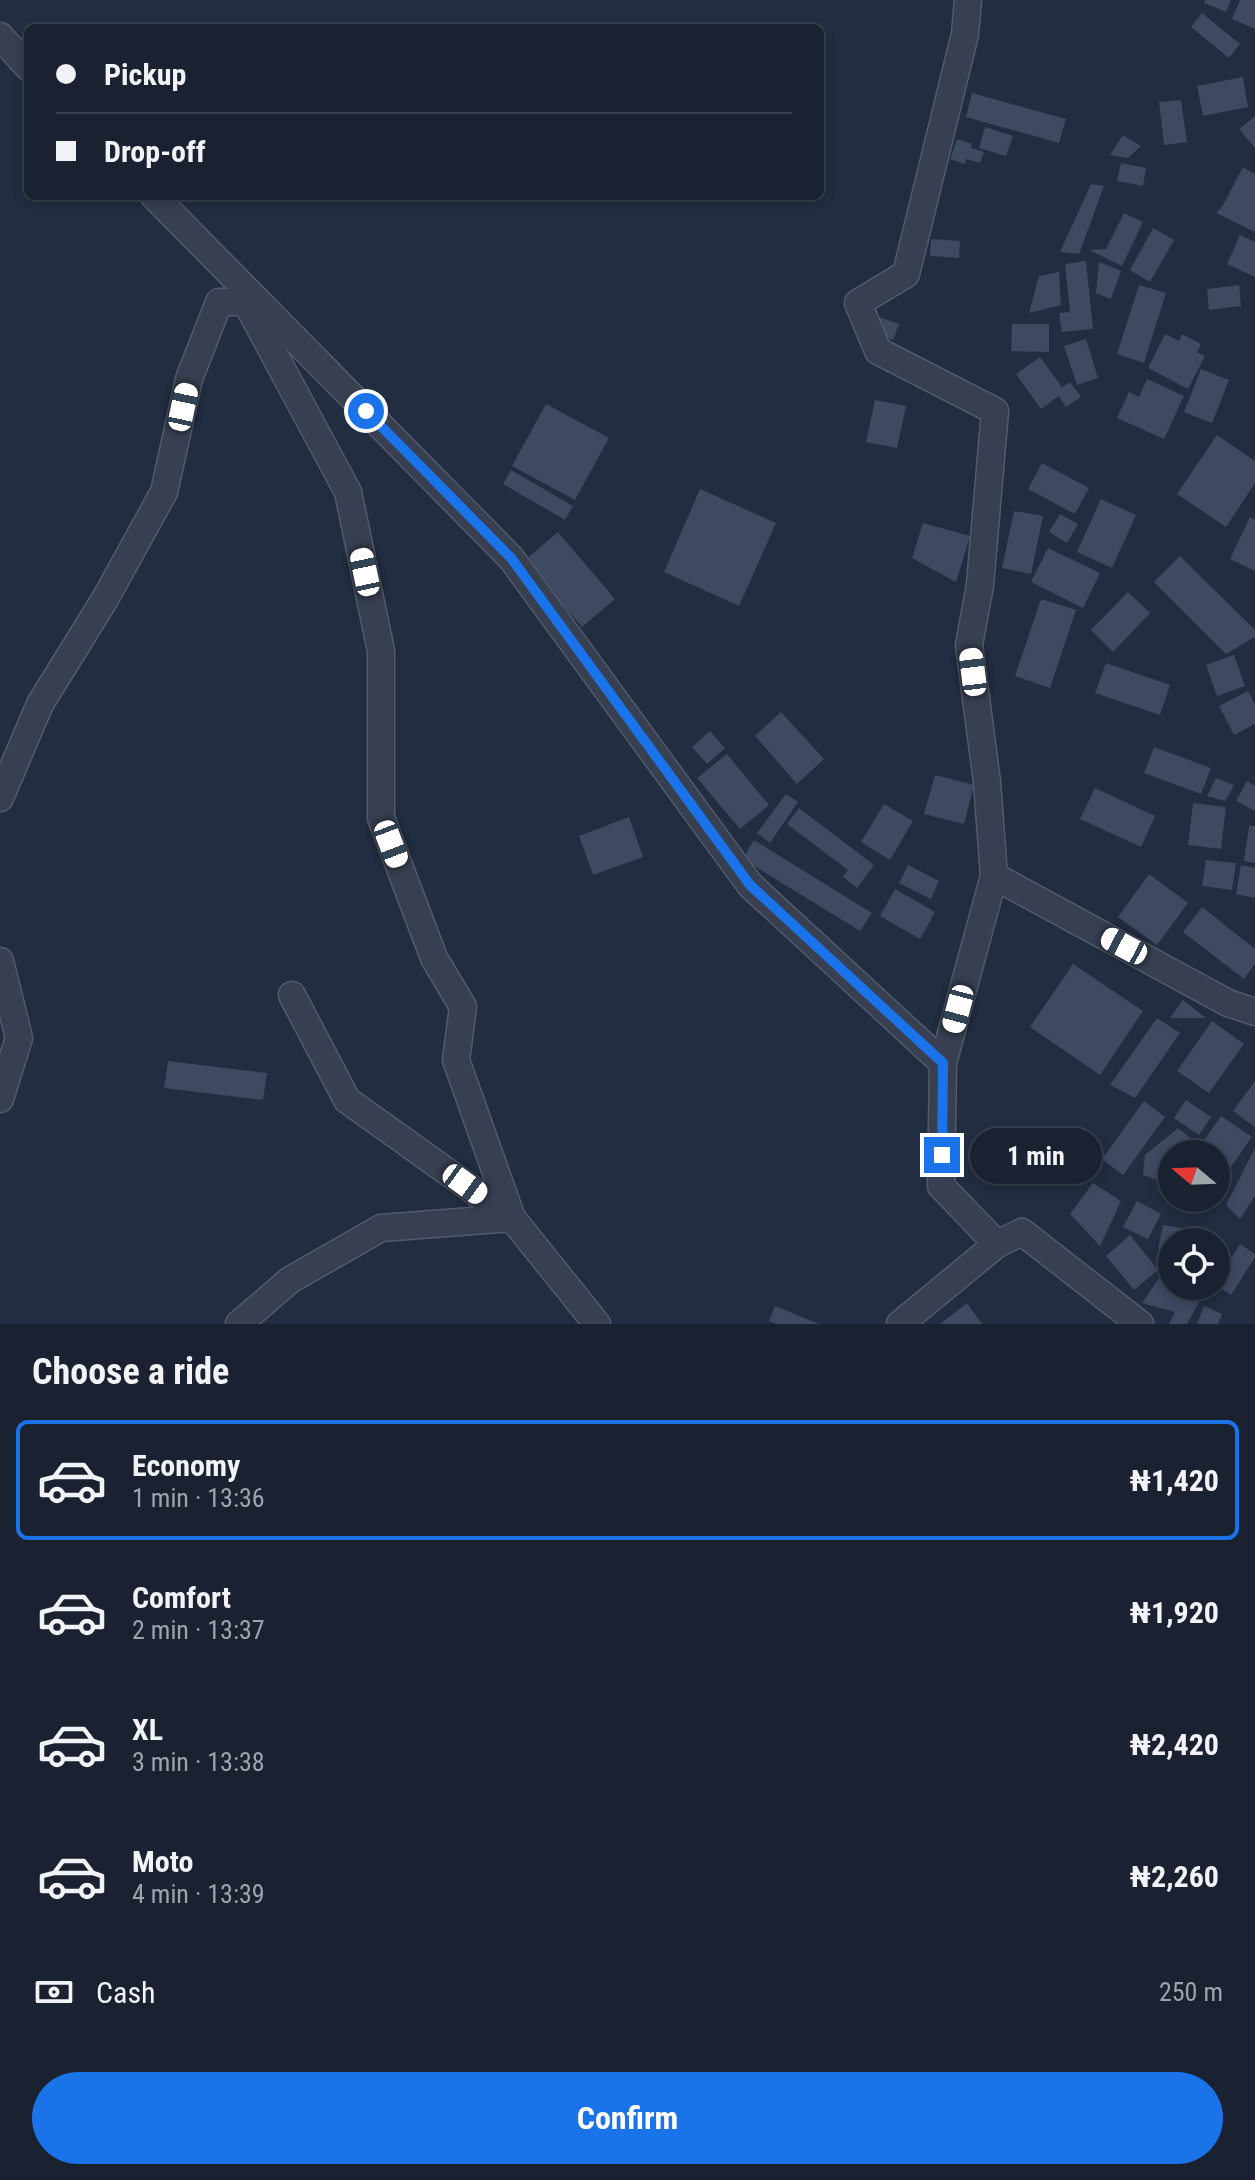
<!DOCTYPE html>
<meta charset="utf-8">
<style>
body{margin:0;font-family:"Roboto Condensed",sans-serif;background:#232a39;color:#f1f3f6;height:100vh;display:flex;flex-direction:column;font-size:30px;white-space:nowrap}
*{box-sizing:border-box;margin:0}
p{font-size:26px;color:#9fa4ab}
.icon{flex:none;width:44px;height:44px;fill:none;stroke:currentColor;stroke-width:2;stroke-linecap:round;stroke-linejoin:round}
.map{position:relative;height:1324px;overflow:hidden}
.details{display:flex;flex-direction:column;background:#1a2231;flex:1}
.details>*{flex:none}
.hud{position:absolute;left:24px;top:24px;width:800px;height:176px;border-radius:12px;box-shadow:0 4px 12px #0003,0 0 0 2px #383f4d;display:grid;align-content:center;height:176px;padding:0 32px;background:#1a2231}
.needle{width:52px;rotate:289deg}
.fabs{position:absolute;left:1158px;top:1140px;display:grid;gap:16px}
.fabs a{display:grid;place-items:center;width:72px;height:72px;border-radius:50%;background:#1a2231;box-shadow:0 4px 12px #0003,0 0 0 2px #383f4d;font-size:40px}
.end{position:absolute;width:36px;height:36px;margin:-18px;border:10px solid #1a73e8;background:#fff;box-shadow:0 0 0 4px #fff}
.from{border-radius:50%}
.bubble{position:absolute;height:56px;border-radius:28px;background:#1a2231;box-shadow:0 4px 12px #0003,0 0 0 2px #383f4d;font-size:26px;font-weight:700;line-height:56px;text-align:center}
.car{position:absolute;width:24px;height:48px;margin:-24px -12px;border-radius:10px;box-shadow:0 0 6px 2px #0007;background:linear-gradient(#fff 24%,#345 0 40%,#fff 0 76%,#345 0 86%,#fff 0)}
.hud b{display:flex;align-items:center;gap:28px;height:76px;font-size:30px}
.hud b+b{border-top:2px solid #383f4d}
.hud i{width:20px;height:20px;background:#f1f3f6}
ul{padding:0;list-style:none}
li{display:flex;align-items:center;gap:24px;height:120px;margin:0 16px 12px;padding:0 16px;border:4px solid transparent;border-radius:12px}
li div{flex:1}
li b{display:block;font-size:30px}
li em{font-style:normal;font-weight:700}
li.selected{border-color:#1a73e8}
li>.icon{width:72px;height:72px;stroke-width:1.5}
h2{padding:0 32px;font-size:36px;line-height:96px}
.pay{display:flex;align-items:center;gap:20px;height:88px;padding:0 32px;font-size:30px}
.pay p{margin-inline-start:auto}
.primary-button{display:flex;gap:16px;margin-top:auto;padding:16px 32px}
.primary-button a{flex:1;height:92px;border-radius:48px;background:#1a73e8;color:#fff;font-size:32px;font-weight:700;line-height:92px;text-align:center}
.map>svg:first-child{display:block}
</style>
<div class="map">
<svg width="1255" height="1324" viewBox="0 0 1255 1324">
<rect width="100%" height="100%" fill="#222d41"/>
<g fill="#3e4962">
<path d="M 1205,0 L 1231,0 L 1226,12 L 1204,3 Z"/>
<path d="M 1240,0 L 1255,0 L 1255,29 L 1232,19 Z"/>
<path d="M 1202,13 L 1240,44 L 1229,58 L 1191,27 Z"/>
<path d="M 1243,77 L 1248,107 L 1203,116 L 1197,86 Z"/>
<path d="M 972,93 L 1066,119 L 1059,143 L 966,117 Z"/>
<path d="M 1181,100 L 1187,142 L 1164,145 L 1159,102 Z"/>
<path d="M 1255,116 L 1255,148 L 1239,129 Z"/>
<path d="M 985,127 L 1013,136 L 1006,156 L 979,148 Z"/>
<path d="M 1123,135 L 1141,146 L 1128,158 L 1110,155 Z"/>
<path d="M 957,139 L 972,144 L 971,148 L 984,152 L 980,163 L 966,159 L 965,164 L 950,159 Z"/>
<path d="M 1121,163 L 1146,168 L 1143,186 L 1117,181 Z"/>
<path d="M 1243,167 L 1255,174 L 1255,232 L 1216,213 L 1222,207 Z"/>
<path d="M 1091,184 L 1104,186 L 1079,254 L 1060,252 Z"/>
<path d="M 1124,213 L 1143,222 L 1122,266 L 1089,250 L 1106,249 Z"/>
<path d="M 1153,228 L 1174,240 L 1150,282 L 1130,270 Z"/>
<path d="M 1240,235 L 1255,242 L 1255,277 L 1227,264 Z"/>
<path d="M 931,239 L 960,241 L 959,258 L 930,256 Z"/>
<path d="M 1086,261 L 1093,329 L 1062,332 L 1059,313 L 1070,312 L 1065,264 Z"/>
<path d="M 1099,262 L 1121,271 L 1111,299 L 1096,293 Z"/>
<path d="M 1059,272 L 1061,305 L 1029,313 L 1039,276 Z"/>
<path d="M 1139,285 L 1166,293 L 1144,363 L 1117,354 Z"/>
<path d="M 1239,285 L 1241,306 L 1209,310 L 1207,289 Z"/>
<path d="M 879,317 L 899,324 L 893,340 L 873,333 Z"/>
<path d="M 1012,324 L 1049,324 L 1049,352 L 1011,351 Z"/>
<path d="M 1165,334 L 1179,341 L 1182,334 L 1201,344 L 1197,352 L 1205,356 L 1188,389 L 1148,368 Z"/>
<path d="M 1086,339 L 1098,378 L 1077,385 L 1064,346 Z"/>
<path d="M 1040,357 L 1062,387 L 1070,382 L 1081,397 L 1066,407 L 1059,396 L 1041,409 L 1016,374 Z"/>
<path d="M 1201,369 L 1229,380 L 1212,423 L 1184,412 Z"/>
<path d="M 1147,379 L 1184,396 L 1164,439 L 1117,418 L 1129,392 L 1139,397 Z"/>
<path d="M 875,400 L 906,406 L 897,448 L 866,442 Z"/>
<path d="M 546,404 L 609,438 L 575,500 L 512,466 Z"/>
<path d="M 1217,435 L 1255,461 L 1255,483 L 1226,527 L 1177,494 Z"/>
<path d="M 1042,463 L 1089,488 L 1075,514 L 1028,489 Z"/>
<path d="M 511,470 L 573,506 L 565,520 L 503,484 Z"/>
<path d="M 700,489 L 776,523 L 739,606 L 664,572 Z"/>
<path d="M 1101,499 L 1136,515 L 1112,568 L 1077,552 Z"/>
<path d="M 1014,511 L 1043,516 L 1031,574 L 1002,568 Z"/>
<path d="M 1060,514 L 1078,524 L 1067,543 L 1049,532 Z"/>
<path d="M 1250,517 L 1255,520 L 1255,571 L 1230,559 Z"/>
<path d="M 923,523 L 970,536 L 956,582 L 912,558 Z"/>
<path d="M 558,532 L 615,599 L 582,627 L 525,560 Z"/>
<path d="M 1048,548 L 1100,573 L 1083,608 L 1031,582 Z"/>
<path d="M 1180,556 L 1255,630 L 1255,637 L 1226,654 L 1154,582 Z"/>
<path d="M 1128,592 L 1150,613 L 1113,652 L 1091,630 Z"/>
<path d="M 1041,599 L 1076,610 L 1050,688 L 1015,676 Z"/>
<path d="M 1234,655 L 1245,686 L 1217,696 L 1206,665 Z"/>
<path d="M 1106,663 L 1170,685 L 1160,715 L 1095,693 Z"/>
<path d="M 1248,691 L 1255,705 L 1255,724 L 1234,735 L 1219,706 Z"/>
<path d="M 781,712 L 824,759 L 797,784 L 755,736 Z"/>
<path d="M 710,731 L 725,748 L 707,764 L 692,747 Z"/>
<path d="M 1154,747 L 1211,768 L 1201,794 L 1144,773 Z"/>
<path d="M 727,754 L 769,805 L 740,829 L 697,778 Z"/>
<path d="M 935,775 L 974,785 L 964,824 L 924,814 Z"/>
<path d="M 1216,778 L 1234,785 L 1225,801 L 1207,796 Z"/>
<path d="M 1247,781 L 1255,786 L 1255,811 L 1236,801 Z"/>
<path d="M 1095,788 L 1155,816 L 1141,847 L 1080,819 Z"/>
<path d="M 786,794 L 798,802 L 770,843 L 757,833 Z"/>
<path d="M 1193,803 L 1226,807 L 1221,849 L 1188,845 Z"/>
<path d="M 884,804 L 913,821 L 890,860 L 861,842 Z"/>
<path d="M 799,808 L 874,865 L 857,888 L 843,877 L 848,870 L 787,824 Z"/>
<path d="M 629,817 L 643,857 L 593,875 L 579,836 Z"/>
<path d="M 1249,826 L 1255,826 L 1255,863 L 1244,861 Z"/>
<path d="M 754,840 L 872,913 L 860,931 L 743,859 Z"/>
<path d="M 1206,860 L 1236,863 L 1232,890 L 1202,886 Z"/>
<path d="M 908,865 L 939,881 L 931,899 L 899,883 Z"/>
<path d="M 1241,865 L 1255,868 L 1255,898 L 1236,894 Z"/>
<path d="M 1149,874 L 1188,903 L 1157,945 L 1118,917 Z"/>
<path d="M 895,889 L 935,912 L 920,939 L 880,916 Z"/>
<path d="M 1202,907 L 1255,949 L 1255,964 L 1244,979 L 1183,932 Z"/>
<path d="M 1073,964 L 1143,1011 L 1100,1075 L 1030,1027 Z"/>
<path d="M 1183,1000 L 1206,1018 L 1170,1018 Z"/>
<path d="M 1157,1018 L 1180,1033 L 1135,1098 L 1110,1085 Z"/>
<path d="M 1212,1021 L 1244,1044 L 1209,1093 L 1177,1071 Z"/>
<path d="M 168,1061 L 267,1073 L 263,1100 L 164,1088 Z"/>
<path d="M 1255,1081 L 1255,1127 L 1233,1111 Z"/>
<path d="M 1186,1100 L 1211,1117 L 1199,1135 L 1174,1118 Z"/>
<path d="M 1144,1101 L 1165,1117 L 1123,1175 L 1102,1159 Z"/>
<path d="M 1221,1116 L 1252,1137 L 1223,1178 L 1216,1172 L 1216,1154 L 1195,1154 Z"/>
<path d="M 1178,1128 L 1195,1142 L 1186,1154 L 1172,1154 L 1172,1171 L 1164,1182 L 1143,1175 L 1145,1155 Z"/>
<path d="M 1255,1148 L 1255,1196 L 1240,1219 L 1226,1205 Z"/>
<path d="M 1093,1183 L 1121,1201 L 1100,1246 L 1070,1214 Z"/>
<path d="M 1137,1201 L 1161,1214 L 1148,1239 L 1123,1227 Z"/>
<path d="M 1163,1225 L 1199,1231 L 1197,1242 L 1172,1242 L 1172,1252 L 1158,1249 Z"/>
<path d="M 1130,1235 L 1158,1270 L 1134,1290 L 1106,1256 Z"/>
<path d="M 1240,1244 L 1255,1254 L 1255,1257 L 1231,1295 L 1216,1285 L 1216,1282 Z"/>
<path d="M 1159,1278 L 1172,1283 L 1172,1286 L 1179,1286 L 1202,1296 L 1187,1324 L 1169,1324 L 1175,1312 L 1142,1303 Z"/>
<path d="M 967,1303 L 982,1324 L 940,1324 Z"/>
<path d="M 775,1306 L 819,1324 L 776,1324 L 769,1321 Z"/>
<path d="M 1204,1306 L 1222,1314 L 1218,1324 L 1197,1324 Z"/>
</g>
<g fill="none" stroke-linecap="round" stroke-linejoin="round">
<defs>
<g id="minor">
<path d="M 0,36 L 28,67"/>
<path d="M 154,196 L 511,558 L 750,885 L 943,1063 L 941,1186 L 997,1244 L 1022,1232 L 1140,1324"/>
<path d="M 246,302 L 348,492 L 381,651 L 381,818 L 434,958 L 463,1007 L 456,1060 L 512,1218 L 597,1324"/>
<path d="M 0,798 L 40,704 L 105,599 L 164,492 L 189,379 L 219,302 L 258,302"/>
<path d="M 994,876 L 1228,1003 L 1255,1012"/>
<path d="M 0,961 L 19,1038 L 0,1099"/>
<path d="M 292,995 L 347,1100 L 512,1218"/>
<path d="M 943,1063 L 994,876 L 987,782 L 969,645 L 980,585 L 995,411 L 878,351 L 858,303 L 906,274 L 965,34 L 968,0"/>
<path d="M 239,1324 L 290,1280 L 381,1228 L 512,1218"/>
<path d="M 900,1324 L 997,1244"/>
</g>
</defs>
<use href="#minor" stroke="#525a6b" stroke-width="29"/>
<use href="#minor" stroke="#373f51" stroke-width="26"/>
</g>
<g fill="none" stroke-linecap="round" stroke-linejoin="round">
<path stroke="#1a73e8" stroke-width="10" d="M 366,411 L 511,558 L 750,885 L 943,1063 L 942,1155"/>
</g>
</svg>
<div class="fabs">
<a><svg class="needle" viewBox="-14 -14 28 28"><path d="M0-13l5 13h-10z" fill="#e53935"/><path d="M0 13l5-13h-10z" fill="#9fa4ab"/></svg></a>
<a><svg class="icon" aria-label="locate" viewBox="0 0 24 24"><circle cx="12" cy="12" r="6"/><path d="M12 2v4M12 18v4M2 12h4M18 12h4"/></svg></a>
</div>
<i class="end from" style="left:366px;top:411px"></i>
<i class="end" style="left:942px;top:1155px"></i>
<div class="bubble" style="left:970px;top:1128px;width:132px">1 min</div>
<i class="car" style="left:183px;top:407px;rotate:12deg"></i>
<i class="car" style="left:365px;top:572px;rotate:348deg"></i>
<i class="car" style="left:973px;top:672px;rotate:353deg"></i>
<i class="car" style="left:391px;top:844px;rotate:159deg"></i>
<i class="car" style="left:1124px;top:946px;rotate:298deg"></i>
<i class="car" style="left:958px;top:1009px;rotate:195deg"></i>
<i class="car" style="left:465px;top:1184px;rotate:126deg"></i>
<div class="hud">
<b><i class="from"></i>Pickup</b>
<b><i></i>Drop-off</b>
</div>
</div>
<section class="details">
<h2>Choose a ride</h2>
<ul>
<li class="selected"><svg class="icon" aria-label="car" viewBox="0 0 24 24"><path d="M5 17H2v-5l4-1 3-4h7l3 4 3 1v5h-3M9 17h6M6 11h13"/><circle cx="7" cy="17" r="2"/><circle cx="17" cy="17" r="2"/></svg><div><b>Economy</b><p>1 min · 13:36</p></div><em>₦1,420</em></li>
<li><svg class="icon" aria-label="car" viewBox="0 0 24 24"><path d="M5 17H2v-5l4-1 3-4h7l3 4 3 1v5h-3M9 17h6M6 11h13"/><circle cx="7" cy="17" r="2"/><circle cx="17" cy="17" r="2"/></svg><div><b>Comfort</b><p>2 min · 13:37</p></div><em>₦1,920</em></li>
<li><svg class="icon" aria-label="car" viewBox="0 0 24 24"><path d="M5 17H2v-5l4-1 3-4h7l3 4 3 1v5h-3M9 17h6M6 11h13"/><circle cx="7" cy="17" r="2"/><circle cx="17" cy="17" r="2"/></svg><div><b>XL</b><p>3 min · 13:38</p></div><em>₦2,420</em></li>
<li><svg class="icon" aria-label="car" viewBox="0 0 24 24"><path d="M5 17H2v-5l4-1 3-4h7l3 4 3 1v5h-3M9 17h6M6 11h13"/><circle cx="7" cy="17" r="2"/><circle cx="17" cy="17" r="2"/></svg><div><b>Moto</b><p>4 min · 13:39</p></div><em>₦2,260</em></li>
</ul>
<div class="pay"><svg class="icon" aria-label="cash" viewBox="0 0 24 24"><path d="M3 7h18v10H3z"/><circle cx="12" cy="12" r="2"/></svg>Cash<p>250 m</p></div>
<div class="primary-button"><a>Confirm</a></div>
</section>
